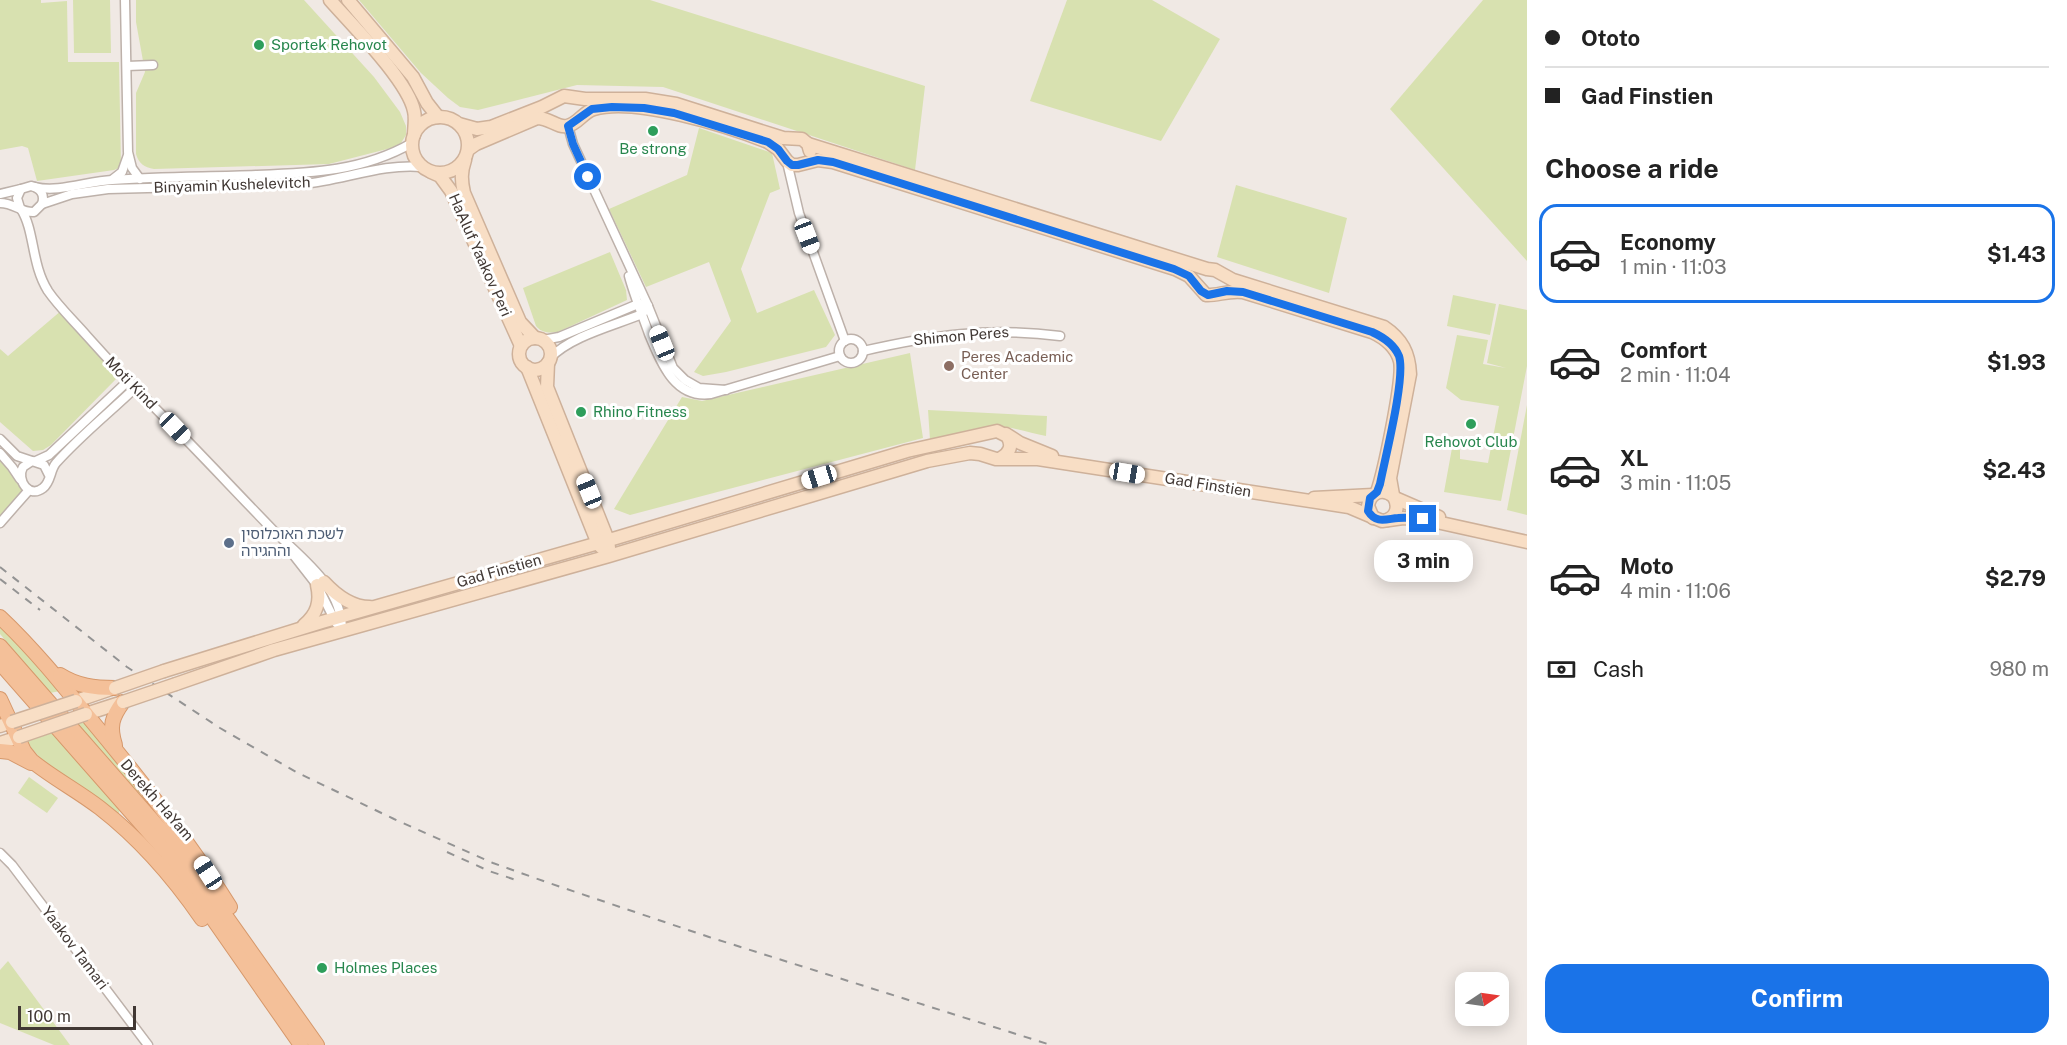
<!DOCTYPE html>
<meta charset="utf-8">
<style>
body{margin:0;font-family:"Public Sans","Noto Sans Hebrew",sans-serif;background:#f6f6f6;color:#222;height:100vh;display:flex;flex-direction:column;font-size:22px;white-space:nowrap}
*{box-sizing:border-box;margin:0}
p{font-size:20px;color:#767676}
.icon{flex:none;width:33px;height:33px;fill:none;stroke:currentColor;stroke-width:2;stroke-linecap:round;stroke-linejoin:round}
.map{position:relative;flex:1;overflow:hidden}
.panel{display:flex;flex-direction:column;background:#fff;width:540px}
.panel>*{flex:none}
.top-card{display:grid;align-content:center;height:132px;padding:0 18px;background:#fff}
.needle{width:39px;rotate:77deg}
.tools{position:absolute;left:1455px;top:972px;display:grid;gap:12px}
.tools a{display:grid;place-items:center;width:54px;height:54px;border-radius:12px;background:#fff;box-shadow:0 3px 15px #0003;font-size:30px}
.scale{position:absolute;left:18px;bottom:15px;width:118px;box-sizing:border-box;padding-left:6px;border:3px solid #413834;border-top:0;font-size:16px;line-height:21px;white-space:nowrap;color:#413834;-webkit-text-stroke:4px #fff;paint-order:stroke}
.end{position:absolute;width:27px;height:27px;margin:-14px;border:8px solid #1a73e8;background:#fff;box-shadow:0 0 0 3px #fff}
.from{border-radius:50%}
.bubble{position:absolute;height:42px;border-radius:18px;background:#fff;box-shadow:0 3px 15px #0003;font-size:20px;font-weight:700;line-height:42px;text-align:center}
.car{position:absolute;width:18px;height:36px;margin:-18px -9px;border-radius:8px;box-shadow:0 0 4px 2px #0007;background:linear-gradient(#fff 24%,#345 0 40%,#fff 0 76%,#345 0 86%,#fff 0)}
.top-card b{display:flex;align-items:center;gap:21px;height:57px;font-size:22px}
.top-card b+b{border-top:2px solid #e0e0e0}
.top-card i{width:15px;height:15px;background:#222}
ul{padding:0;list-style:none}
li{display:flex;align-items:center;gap:18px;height:99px;margin:0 12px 9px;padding:0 6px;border:3px solid transparent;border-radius:18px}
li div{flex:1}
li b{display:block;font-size:22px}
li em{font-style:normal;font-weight:700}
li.selected{border-color:#1a73e8}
li>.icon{width:54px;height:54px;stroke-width:1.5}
h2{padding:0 18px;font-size:27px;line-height:72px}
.pay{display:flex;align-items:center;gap:15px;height:66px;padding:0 18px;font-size:22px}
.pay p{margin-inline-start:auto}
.button{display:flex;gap:12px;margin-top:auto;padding:12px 18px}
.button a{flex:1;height:69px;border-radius:18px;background:#1a73e8;color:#fff;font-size:24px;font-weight:700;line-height:69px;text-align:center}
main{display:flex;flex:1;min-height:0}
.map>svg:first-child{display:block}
</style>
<main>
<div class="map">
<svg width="1527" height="1045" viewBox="0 0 1527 1045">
<rect width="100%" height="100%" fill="#f0e9e4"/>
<g fill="#d8e1b0">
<path d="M 0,0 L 41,0 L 41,3 L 67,1 L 68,62 L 119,62 L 121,167 L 114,170 L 37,181 L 28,148 L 22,146 L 0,150 Z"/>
<path d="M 73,0 L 110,0 L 111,53 L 74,53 Z"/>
<path d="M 136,0 L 304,0 L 374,77 L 400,112 L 406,126 L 406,135 L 401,143 L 395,147 L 329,164 L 154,169 C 144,167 139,164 136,154 L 136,93 L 145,72 L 136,22 Z"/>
<path d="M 359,0 L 650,0 L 925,86 L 915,170 L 663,87 L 577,85 L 478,110 L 460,107 L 448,98 L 421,73 Z"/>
<path d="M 1067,0 L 1152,0 L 1220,39 L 1161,141 L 1030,101 Z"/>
<path d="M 1483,0 L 1527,0 L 1527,261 L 1390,109 Z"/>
<path d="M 699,128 L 772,153 L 780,189 L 770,193 L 741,269 L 757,313 L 814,290 L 835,335 L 826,347 L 726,372 L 703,376 L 694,372 L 731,321 L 709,262 L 646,287 L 609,209 L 687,175 Z"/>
<path d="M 1236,185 L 1347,218 L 1329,293 L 1217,257 Z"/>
<path d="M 610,252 L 626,290 L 627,300 L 558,332 C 549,333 542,333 536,326 L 523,288 Z"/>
<path d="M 1453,295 L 1496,304 L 1490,335 L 1447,326 Z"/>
<path d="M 1499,304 L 1527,310 L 1527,366 L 1501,501 L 1444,492 L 1452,448 L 1460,450 L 1460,459 L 1488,463 L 1499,406 L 1461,400 L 1446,388 L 1457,335 L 1488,340 L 1483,364 L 1506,368 L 1487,363 Z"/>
<path d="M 62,310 L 117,374 L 116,379 L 51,445 L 43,450 L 33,451 L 0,422 L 0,349 L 8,356 Z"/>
<path d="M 910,353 L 923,438 L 630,515 L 614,509 L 682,397 L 702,401 Z"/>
<path d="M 1527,405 L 1527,515 L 1507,510 Z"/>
<path d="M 928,410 L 1047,416 L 1046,436 C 1030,433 1009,426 995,426 C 979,426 947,436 930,440 Z"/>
<path d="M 0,457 L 18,482 L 23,495 L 0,519 Z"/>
<path d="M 0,623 L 60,691 L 50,693 L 0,634 Z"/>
<path d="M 84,716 L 152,801 L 146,806 L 74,721 Z"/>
<path d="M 48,727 L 120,809 L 118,816 L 41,759 L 29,745 L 26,736 Z"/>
<path d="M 29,777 L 58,798 L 47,813 L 18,793 Z"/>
<path d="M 8,961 L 70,1045 L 54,1045 L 0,1023 L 0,970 Z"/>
</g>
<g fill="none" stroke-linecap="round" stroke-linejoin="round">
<defs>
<g id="street">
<path d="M 125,0 L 128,152 L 132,168 L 140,179"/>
<path d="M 127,66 L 153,65"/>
<path d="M 568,126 L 573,144 L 648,306 L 673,368 L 685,380 L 699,388 L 726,390"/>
<path d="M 787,162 L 799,213 L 845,341"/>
<path d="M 113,179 L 122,172 L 128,155"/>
<path d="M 35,187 C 58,193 88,181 112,180 C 160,176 209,177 257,175 C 313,173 363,171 412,143"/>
<path d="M 0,194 L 21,189"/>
<path d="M 0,203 C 14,203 22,213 34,212 L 42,204 C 45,195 41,188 31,186 L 21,189 L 17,198 L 20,208"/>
<path d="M 42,204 L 72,194 L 108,189 L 304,184 C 343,180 384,163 422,167"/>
<path d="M 21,209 C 35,231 31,264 48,291 C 59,307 74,321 87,336 C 111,363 136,389 162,415 C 199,452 235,491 272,529 C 301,558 342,586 342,630"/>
<path d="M 629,276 C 634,295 642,314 649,334 C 661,362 674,399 711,394 L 840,356"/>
<circle cx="851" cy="351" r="12"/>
<path d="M 543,340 L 559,337 L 638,304 L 648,306 L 642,314 C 613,326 571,336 550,358"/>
<path d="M 863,351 C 933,335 987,327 1060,336"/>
<path d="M 0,439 L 17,456 L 32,461"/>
<path d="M 0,453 L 12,467 L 20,479"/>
<path d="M 36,461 L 49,455 L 128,381"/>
<path d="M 49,475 L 44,465 L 32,461 L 23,467 C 16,480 29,499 43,488 C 51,482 50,470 56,463 C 80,436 109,413 135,388"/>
<path d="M 0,523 L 29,490"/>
<path d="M 292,553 L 317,585 L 336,623"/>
<path d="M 0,853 L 12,865 L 148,1045"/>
</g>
<g id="secondary">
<path d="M 330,0 C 352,25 408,81 414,111 C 416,119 414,127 414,135"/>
<path d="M 348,0 L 413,77 L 427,103 L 438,117"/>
<circle cx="440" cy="145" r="28"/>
<path d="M 459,124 L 477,129 L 491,127 L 542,107 L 564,96 L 585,99 L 645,99 L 676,104 L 783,138 L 802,139 L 808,144 L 810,151"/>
<path d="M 808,144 L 1207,269 L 1215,270 L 1233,280 L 1384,327 C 1402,339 1409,353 1410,374 L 1390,478 L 1393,495"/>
<path d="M 469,149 L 476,144 L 537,118 C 550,118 557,128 567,126 C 578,124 583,112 594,109 C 636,97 727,126 768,142 L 778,149 L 787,161 L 792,165 L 798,165 L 818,160 L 833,162 L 1175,269 L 1189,276 L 1206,295 C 1217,296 1228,290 1243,292 L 1372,332 C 1385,338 1396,346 1400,361 C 1404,378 1384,472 1377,492"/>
<path d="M 465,160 C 461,172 461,180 464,193 L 520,322 L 535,338"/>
<path d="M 431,172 L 440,176 L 451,191 L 521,346"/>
<circle cx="535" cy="354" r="16"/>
<path d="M 548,363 L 547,387 L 608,540 L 609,548"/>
<path d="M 527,367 L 598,544 L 602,548"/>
<path d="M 1006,434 L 1020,443 L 1052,456"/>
<path d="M 1314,498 L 1373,495"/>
<path d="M 1395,498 L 1439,517"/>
<path d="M 1373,518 L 1368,506 C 1370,492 1383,487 1394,497 C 1399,506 1397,516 1387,520"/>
<path d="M 324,582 C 336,595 352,607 370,607"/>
<path d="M 304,625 C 317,614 321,602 317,585"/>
<path d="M 164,671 L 322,622 L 616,538 L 907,451 L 997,431 L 1007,436 C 1013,445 1010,453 1001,458"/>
<path d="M 176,684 L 274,650 L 609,556 L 927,461 L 970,453 L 980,454 L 996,459 L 1038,459 L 1349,507 L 1382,521 L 1403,518 L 1423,519 L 1527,542"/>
<path d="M 76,701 L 111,689"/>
<path d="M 86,714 L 123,702"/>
<path d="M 0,726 L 12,722"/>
<path d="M 0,743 L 19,737"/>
</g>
<g id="primary">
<path d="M 0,617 C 34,649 62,684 91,720 C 141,780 189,841 230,907"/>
<path d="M 0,646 L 181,853 L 317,1045"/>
<path d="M 0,663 L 167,853 L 301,1045"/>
<path d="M 60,675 C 77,686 95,688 115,688"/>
<path d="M 0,699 L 24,751 L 32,761 C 53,778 78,791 100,808 C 140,839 173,877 202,919"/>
<path d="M 115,745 C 109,726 112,717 123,702"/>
<path d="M 0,751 L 10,752 L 31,763"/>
</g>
</defs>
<use href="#street" stroke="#bdb1aa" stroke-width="11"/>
<use href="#secondary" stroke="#ceb19a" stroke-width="15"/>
<use href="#primary" stroke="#d6986b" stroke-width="16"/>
<use href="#street" stroke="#fff" stroke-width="8"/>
<use href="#secondary" stroke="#f8dec5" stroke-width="12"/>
<use href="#primary" stroke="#f4c099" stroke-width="14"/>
<g stroke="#939393" stroke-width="2" stroke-dasharray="8 8" stroke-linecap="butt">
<path d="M 0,567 L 127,667 L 220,728 L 298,773 L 394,819 L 493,863 L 549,883 L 709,937 L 1051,1045"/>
<path d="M 0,579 L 40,610"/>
<path d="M 447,852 L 489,871 L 516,880"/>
</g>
<defs>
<g id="secondary-bridge">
<path d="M 115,688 L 164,671"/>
<path d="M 123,702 L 176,684"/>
<path d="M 12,722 L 76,701"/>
<path d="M 19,737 L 86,714"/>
</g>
</defs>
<use href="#secondary-bridge" stroke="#ceb19a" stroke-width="15" stroke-linecap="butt"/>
<use href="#secondary-bridge" stroke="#f8dec5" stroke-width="12"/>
</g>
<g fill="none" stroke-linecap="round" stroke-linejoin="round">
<path stroke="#1a73e8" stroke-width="8" d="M 588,177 L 573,144 L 568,126 L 592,109 L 612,107 L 644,108 L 674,113 L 768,142 L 778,149 L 787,161 L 792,165 L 798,165 L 818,160 L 833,162 L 1174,269 L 1189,276 L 1201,291 L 1208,295 L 1227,291 L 1243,292 L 1372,332 C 1383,337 1394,344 1399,356 C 1406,377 1385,458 1380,484 L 1377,492 L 1370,498 L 1368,511 C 1376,524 1386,519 1398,518 C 1407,517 1415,518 1423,519"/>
</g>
<g fill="#2e9e5b" stroke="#fff" stroke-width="2">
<circle cx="259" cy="45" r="6"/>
<circle cx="653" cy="131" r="6"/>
<circle cx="581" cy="412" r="6"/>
<circle cx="1471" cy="424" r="6"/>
<circle cx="322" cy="968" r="6"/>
</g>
<circle fill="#8d6e63" stroke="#fff" stroke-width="2" cx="949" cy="366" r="6"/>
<circle fill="#5c6f8a" stroke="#fff" stroke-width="2" cx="229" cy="543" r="6"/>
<g text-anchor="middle" stroke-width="6" stroke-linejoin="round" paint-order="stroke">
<g font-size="15" fill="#27864d" stroke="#fff" text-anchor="start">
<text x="271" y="50">Sportek Rehovot</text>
<text x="653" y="154" text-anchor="middle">Be strong</text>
<text x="593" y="417">Rhino Fitness</text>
<text x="1471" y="447" text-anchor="middle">Rehovot Club</text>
<text x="334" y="973">Holmes Places</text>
</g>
<g font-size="15" fill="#413834" stroke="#fff">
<text transform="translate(232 185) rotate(-2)" y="5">Binyamin Kushelevitch</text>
<text transform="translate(480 255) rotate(66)" y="5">HaAluf Yaakov Peri</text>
<text transform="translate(961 336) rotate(-5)" y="5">Shimon Peres</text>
<text transform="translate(131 383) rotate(46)" y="5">Moti Kind</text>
<text transform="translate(1208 485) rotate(9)" y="5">Gad Finstien</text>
<text transform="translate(499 571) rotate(-16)" y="5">Gad Finstien</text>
<text transform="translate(157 800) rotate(49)" y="5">Derekh HaYam</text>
<text transform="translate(75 948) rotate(53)" y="5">Yaakov Tamari</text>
</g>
<g font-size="15" fill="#785e54" stroke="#fff" text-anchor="start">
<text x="961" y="362">Peres Academic<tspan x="961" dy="17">Center</tspan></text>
</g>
<g font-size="15" fill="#4e5e75" stroke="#fff" text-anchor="start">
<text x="241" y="539">לשכת האוכלוסין<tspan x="241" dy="17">וההגירה</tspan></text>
</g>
</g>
</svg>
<div class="tools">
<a><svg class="needle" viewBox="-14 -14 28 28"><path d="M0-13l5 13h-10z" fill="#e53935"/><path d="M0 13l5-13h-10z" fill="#767676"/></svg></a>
</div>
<div class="scale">100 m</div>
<i class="end from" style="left:588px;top:177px"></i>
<i class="end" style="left:1423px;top:519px"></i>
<div class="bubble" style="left:1374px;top:540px;width:99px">3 min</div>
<i class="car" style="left:807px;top:236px;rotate:159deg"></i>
<i class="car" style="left:662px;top:343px;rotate:338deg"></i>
<i class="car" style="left:175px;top:428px;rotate:136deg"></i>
<i class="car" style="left:1127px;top:473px;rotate:99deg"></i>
<i class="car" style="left:819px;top:477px;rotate:253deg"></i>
<i class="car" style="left:589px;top:491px;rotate:338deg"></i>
<i class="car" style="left:208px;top:873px;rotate:327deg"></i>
</div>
<section class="panel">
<div class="top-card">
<b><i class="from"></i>Ototo</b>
<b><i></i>Gad Finstien</b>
</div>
<h2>Choose a ride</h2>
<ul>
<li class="selected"><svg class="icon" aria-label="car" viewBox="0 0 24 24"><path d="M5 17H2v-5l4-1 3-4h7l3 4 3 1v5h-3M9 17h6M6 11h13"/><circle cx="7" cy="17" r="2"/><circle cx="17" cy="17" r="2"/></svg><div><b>Economy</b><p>1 min · 11:03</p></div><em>$1.43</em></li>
<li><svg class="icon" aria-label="car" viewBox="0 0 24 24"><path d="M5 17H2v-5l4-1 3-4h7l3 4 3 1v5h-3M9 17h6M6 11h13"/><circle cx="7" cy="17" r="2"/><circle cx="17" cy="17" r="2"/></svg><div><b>Comfort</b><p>2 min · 11:04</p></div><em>$1.93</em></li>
<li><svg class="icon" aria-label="car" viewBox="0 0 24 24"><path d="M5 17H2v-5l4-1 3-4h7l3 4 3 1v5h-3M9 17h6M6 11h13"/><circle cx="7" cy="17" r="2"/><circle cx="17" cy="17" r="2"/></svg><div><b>XL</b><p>3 min · 11:05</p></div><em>$2.43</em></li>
<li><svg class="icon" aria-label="car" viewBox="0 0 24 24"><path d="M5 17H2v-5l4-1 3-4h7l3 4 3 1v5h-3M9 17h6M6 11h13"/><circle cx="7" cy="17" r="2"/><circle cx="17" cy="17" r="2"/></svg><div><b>Moto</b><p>4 min · 11:06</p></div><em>$2.79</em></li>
</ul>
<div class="pay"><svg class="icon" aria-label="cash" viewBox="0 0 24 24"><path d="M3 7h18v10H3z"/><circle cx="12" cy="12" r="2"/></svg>Cash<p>980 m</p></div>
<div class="button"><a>Confirm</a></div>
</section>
</main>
